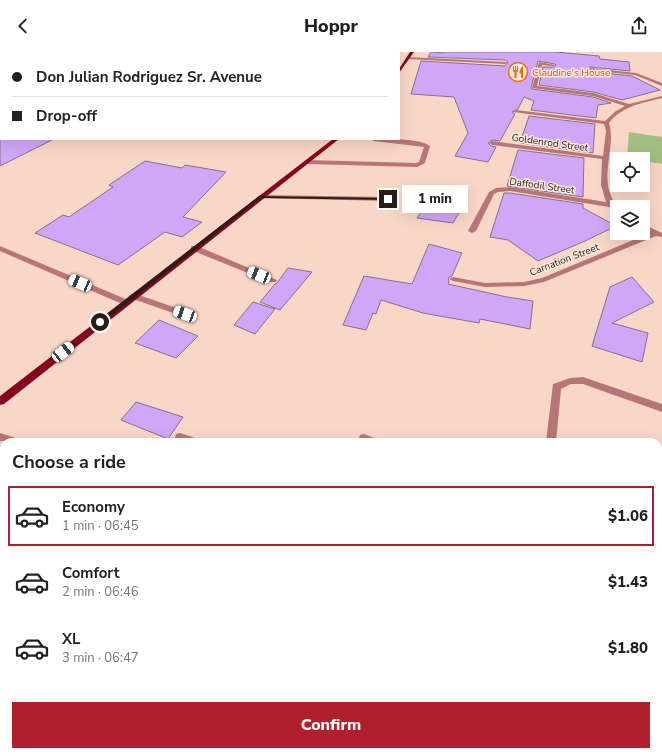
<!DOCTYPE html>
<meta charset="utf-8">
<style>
body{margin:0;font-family:"Nunito Sans",sans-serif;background:#f6f6f6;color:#222;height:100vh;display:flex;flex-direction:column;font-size:15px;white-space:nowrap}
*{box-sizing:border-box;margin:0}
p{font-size:13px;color:#767676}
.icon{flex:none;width:22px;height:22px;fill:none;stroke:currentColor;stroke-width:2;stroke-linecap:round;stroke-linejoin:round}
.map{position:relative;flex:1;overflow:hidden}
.details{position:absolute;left:0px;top:386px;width:662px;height:318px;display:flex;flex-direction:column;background:#fff;border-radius:12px 12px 0 0;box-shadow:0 4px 16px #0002}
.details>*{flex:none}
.banner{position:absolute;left:0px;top:0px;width:400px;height:88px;box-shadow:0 4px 16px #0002;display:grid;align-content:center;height:88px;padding:0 12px;background:#fff}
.tools{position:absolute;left:610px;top:100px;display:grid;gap:8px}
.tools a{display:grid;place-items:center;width:40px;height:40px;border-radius:0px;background:#fff;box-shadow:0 4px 16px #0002;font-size:20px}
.end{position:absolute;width:18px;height:18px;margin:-9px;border:5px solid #291d17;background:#fff;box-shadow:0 0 0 2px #fff}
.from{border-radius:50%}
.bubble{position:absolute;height:28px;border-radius:0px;background:#fff;box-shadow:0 4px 16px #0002;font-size:13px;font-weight:800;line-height:28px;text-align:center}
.car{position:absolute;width:12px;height:24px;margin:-12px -6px;border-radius:5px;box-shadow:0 0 3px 1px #0007;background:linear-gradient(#fff 24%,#345 0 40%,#fff 0 76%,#345 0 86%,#fff 0)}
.banner b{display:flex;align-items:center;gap:14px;height:38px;font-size:15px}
.banner b+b{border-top:1px solid #e0e0e0}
.banner i{width:10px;height:10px;background:#222}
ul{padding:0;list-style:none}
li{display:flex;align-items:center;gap:12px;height:60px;margin:0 8px 6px;padding:0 4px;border:2px solid transparent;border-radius:0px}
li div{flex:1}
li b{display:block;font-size:15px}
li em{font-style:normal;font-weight:800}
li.selected{border-color:#b11e2c}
li>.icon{width:36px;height:36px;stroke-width:1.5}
h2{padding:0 12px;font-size:18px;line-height:48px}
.button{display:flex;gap:8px;margin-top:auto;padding:8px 12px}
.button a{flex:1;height:46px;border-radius:0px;background:#b11e2c;color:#fff;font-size:16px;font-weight:800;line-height:46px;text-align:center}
header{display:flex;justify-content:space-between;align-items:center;height:52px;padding:0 12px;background:#fff;font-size:18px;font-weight:800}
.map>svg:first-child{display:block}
</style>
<header><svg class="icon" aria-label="back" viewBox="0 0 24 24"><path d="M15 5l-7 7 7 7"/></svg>Hoppr<svg class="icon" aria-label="share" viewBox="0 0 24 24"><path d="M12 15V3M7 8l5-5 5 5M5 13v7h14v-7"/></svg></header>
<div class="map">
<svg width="662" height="704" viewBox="0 0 662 704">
<rect width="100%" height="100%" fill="#f9d7c6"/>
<path fill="#a4be82" d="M 629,80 L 662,85 L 662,112 L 643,109 L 643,107 L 627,106 Z"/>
<g fill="#d0a7f8" stroke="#80728e">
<path d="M 431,0 L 443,1 L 443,0 L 555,0 L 599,4 L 600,7 L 629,10 L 630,19 L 590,15 L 587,19 L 632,24 L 660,38 L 622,48 L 593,40 L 539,33 L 543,15 L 553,15 L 556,13 L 555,12 L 538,9 L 531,36 L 532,37 L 593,45 L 611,51 L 598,53 L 596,66 L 531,58 L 534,49 L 524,45 L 518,57 L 512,60 L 515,62 L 500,89 L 492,88 L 488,91 L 491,94 L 496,95 L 488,110 L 455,104 L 468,81 L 454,45 L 411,42 L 421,9 L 505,14 L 508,10 L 505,8 L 428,5 Z"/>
<path d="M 529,64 L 595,72 L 593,101 L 520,91 Z"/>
<path d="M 0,87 L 54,87 L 0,114 Z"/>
<path d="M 518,98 L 584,106 L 583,145 L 507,134 Z"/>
<path d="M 145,109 L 182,116 L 185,113 L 226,120 L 183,165 L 202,170 L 182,185 L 165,180 L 118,213 L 35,181 L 63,163 L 69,165 L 113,135 L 109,133 Z"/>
<path d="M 504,141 L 510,141 L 583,152 L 583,156 L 616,174 L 585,189 L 538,209 L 508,188 L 490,185 Z"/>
<path d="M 430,147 L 463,154 L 453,171 L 417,166 Z"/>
<path d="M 429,192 L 462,201 L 452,224 L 448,226 L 449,229 L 448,232 L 507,245 L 533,249 L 530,277 L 480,267 L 479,271 L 423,261 L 381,248 L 376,262 L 373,261 L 366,278 L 343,273 L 364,224 L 412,232 Z"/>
<path d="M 288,216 L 312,220 L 280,258 L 260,250 L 275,232 L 277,231 Z"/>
<path d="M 632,225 L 654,250 L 612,271 L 648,281 L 642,310 L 592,294 L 610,235 Z"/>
<path d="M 253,250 L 275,257 L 255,282 L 234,273 Z"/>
<path d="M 159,268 L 198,284 L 176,306 L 135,291 Z"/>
<path d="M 136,350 L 183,365 L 168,387 L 121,368 Z"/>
</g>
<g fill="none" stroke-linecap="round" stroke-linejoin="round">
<g fill="#b77675" fill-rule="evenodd">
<path d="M 0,194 L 128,248 L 129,250 L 128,252 L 122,252 L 0,199 Z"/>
<path d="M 133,241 L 188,260 L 189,262 L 188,264 L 182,264 L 130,246 L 129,244 Z"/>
<path d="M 583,325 L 662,352 L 662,360 L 583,332 L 571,332 L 561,337 L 556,390 L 546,390 L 553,332 L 570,326 Z"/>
<path d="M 180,381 L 198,387 L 199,390 L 182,390 L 176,388 L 175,385 L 176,382 Z"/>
<path d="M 364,382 L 377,387 L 378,390 L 360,389 L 359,386 L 360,383 Z"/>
<path d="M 662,402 L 662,433 L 658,431 L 658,404 Z"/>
<path d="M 191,700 L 207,700 L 206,704 L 190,704 Z"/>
</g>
<g fill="#b77675" fill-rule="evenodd">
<path d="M 408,5 L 505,10 L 507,11 L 505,12 L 407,7 Z"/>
<path d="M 539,10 L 555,13 L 553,14 L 542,13 L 537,34 L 593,41 L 629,52 L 662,44 L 662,46 C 642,51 622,54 609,71 C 615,89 605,113 608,133 C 609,144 617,152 617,162 L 609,155 L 510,139 L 498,140 L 494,142 L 476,179 L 472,181 L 468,179 L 489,140 L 496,136 L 510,135 L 606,150 L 601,133 L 602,107 L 492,93 L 489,91 L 492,89 L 603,104 L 606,79 L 604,72 L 513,60 L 516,58 L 605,69 L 616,59 L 625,54 L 593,44 L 532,36 Z"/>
<path d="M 590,16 L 636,21 L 662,31 L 662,34 L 635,23 L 588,18 Z"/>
<rect x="0" y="26" width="1" height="2"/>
<rect x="0" y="49" width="1" height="2"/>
<path d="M 1,79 L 1,83 L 0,84 L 0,80 Z"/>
<path d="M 371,87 C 384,87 421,86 430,94 L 425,111 L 417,115 L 307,112 L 304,110 L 307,108 L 416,111 L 419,110 L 424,95 L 374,89 Z"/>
<path d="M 260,143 L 388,145 L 391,147 L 388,149 L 258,146 L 257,145 Z"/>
<path d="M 643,172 L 662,181 L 662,185 L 656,184 L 544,230 L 524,234 L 485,235 L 453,229 L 449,227 L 453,225 L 485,231 L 524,230 L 542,226 L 650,181 L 643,177 Z"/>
<path d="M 191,194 L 197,194 L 277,228 L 276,230 L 270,230 L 191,198 Z"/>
<path d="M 0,381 L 19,387 L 20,390 L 0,389 Z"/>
<path d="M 658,600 L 662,601 L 662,615 L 658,614 Z"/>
</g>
<g fill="#85071f" fill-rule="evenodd">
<path d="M 410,0 L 414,0 L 399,21 L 399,17 Z"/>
<path d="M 333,87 L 339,87 L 4,352 L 0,353 L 0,344 Z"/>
</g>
</g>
<path fill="#291d17" d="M 259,144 L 388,146 L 390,147 L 388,148 L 261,146 L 102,271 L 98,271 L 98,269 Z"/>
<defs>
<symbol id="restaurant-ring" viewBox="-11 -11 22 22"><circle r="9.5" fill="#fce7dd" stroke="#e8710a" stroke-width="1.5"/><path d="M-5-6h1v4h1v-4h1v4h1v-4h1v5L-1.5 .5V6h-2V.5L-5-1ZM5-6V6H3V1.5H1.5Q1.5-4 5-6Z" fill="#e8710a"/></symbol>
</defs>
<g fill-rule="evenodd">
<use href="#restaurant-ring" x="507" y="9" width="22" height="22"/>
</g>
<g text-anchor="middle" stroke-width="3" stroke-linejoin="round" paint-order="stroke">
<g font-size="10" fill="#c56008" stroke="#fce7dd" text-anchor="start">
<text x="532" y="24">Claudine's House</text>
</g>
<g font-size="10" fill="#291d17" stroke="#fce7dd">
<text transform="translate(550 90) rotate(8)" y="4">Goldenrod Street</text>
<text transform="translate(542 133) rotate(8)" y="4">Daffodil Street</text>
<text transform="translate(564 207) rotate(-21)" y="4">Carnation Street</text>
</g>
</g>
</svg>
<div class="tools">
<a><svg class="icon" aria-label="locate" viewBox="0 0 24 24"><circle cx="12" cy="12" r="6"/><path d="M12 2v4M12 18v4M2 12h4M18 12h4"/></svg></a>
<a><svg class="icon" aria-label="layers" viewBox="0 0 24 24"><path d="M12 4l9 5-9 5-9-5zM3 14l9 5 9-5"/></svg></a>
</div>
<i class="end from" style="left:100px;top:270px"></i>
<i class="end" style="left:388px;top:147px"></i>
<div class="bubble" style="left:402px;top:133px;width:66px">1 min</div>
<i class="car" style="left:259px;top:223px;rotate:292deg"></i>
<i class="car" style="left:80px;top:231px;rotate:293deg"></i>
<i class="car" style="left:185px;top:262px;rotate:290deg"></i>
<i class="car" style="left:63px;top:300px;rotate:52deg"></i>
<div class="banner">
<b><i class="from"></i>Don Julian Rodriguez Sr. Avenue</b>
<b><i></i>Drop-off</b>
</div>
<section class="details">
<h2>Choose a ride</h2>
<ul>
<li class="selected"><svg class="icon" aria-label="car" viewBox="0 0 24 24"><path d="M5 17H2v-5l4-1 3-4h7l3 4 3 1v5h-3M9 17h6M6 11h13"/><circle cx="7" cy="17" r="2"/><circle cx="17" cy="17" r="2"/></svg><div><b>Economy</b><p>1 min · 06:45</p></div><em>$1.06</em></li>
<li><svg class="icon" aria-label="car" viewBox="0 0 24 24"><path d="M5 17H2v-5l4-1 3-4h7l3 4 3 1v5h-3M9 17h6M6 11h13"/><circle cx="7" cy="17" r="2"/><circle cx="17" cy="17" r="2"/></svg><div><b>Comfort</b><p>2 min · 06:46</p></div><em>$1.43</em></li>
<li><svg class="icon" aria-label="car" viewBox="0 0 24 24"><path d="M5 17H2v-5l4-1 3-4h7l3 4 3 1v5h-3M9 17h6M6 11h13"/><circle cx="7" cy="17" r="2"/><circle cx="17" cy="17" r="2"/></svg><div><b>XL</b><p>3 min · 06:47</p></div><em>$1.80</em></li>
</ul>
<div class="button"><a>Confirm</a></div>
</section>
</div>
